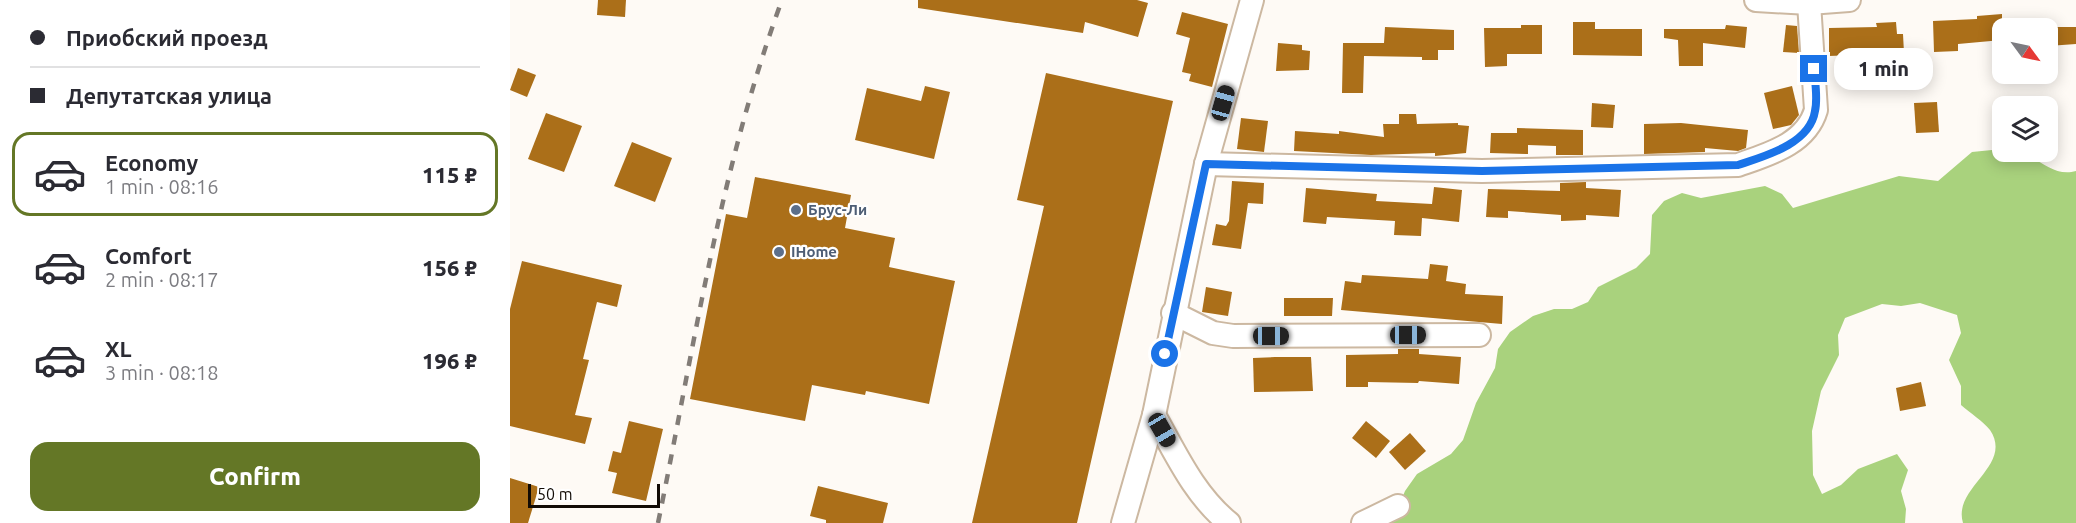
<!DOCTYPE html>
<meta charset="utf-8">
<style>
body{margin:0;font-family:Ubuntu,sans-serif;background:#f7f7f7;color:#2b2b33;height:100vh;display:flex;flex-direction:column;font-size:22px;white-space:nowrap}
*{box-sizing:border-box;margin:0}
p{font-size:20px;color:#7c7c81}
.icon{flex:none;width:33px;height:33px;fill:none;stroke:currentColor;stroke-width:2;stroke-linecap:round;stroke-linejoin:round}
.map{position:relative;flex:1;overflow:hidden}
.panel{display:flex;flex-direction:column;background:#fff;width:510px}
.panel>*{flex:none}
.banner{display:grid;align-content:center;height:132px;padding:0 30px;background:#fff}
.needle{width:39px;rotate:123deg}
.controls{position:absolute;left:1482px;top:18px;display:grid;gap:12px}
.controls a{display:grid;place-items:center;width:66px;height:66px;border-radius:12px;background:#fff;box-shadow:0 3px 15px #0003;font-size:30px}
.scale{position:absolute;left:18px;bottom:15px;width:132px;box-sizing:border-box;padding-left:6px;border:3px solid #120b05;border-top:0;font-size:16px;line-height:21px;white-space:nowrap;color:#120b05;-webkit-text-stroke:4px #fff;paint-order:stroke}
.end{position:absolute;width:27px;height:27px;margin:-14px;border:8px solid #1a73e8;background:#fff;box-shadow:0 0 0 3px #fff}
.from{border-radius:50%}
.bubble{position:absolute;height:42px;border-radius:18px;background:#fff;box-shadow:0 3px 15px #0003;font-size:20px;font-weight:800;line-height:42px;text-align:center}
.car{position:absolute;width:18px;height:36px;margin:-18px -9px;border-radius:8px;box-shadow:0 0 4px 2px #0007;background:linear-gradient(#222 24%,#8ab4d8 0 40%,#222 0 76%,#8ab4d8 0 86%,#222 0)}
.banner b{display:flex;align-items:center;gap:21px;height:57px;font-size:22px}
.banner b+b{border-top:2px solid #e1e1e2}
.banner i{width:15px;height:15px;background:#2b2b33}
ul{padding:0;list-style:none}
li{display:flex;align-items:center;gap:18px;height:84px;margin:0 12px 9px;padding:0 18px;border:3px solid transparent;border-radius:18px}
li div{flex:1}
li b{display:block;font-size:22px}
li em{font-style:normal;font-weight:800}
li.current{border-color:#647726}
li>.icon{width:54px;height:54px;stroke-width:1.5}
.button{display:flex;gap:12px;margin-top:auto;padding:12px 30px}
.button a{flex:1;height:69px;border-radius:18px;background:#647726;color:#fff;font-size:24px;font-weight:800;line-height:69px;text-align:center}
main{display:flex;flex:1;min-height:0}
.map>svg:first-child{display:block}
</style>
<main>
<section class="panel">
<div class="banner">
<b><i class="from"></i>Приобский проезд</b>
<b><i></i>Депутатская улица</b>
</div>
<ul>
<li class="current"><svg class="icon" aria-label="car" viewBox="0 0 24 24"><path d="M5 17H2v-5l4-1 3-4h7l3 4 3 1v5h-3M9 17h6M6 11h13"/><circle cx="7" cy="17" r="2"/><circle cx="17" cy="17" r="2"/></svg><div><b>Economy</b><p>1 min · 08:16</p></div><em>115 ₽</em></li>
<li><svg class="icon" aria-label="car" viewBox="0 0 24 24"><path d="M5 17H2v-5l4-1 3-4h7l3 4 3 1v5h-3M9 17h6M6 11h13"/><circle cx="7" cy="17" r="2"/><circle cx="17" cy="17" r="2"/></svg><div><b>Comfort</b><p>2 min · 08:17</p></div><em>156 ₽</em></li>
<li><svg class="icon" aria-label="car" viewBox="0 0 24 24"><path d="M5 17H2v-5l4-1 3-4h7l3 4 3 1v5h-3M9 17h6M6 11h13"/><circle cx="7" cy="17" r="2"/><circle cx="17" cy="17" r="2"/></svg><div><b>XL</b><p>3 min · 08:18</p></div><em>196 ₽</em></li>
</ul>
<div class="button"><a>Confirm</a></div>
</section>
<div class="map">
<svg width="1566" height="523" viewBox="0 0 1566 523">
<rect width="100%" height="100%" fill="#fefaf5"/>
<path fill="#a9d27d" d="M 1492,149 L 1492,152 C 1497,152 1503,151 1507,152 C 1528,155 1542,178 1566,171 L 1566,523 L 1453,523 C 1442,487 1504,466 1480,430 C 1473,421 1460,413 1451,405 L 1451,386 L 1439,360 L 1451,333 L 1447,315 L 1410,303 L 1391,306 L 1372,304 L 1335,318 L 1328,335 L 1329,355 L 1311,391 L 1302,431 L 1303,475 L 1312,494 L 1331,485 L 1348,469 L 1387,454 L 1398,470 L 1391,491 L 1396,509 L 1395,523 L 882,523 L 895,491 L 907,474 L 941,454 L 953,440 L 966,403 L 985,368 L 988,349 L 1000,332 L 1023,316 L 1044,309 L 1062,309 L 1078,302 L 1088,287 L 1126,268 L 1140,254 L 1142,215 L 1154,201 L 1172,193 L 1191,198 L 1255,186 L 1272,194 L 1283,208 L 1389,176 L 1428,181 L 1462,152 Z"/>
<g fill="#ab6f19">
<path d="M 88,0 L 116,0 L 115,17 L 87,15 Z"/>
<path d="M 408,0 L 627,0 L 638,3 L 628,37 L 575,22 L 573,33 L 408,8 Z"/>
<path d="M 672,12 L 718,24 L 702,87 L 679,81 L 681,74 L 672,72 L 680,38 L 666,34 Z"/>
<path d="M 1492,14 L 1492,40 L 1448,44 L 1448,51 L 1424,52 L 1423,21 L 1467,19 L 1467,16 Z"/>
<path d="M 1063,22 L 1085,22 L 1085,29 L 1132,29 L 1132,56 L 1063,55 Z"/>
<path d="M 1386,22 L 1387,34 L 1393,34 L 1394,53 L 1319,56 L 1319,28 L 1367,27 L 1366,23 Z"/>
<path d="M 1011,25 L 1032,25 L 1032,54 L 997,54 L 997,66 L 975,67 L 974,28 L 1011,28 Z"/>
<path d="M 1216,25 L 1237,27 L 1235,48 L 1193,43 L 1193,66 L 1169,66 L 1168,40 L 1154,38 L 1154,29 L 1215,29 Z"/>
<path d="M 1276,25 L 1287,26 L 1289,53 L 1273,52 Z"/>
<path d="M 875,27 L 944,30 L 944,50 L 928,50 L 928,60 L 912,60 L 912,57 L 854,56 L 853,93 L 832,93 L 833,43 L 874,43 Z"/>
<path d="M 1538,27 L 1566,27 L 1566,44 L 1538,46 Z"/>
<path d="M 768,43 L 792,45 L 792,50 L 800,51 L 799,70 L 766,71 Z"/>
<path d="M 8,68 L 26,75 L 17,97 L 0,90 Z"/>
<path d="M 536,73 L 663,101 L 567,523 L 462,523 L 534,206 L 507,200 Z"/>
<path d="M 415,86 L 440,92 L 424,159 L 345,140 L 357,88 L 411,101 Z"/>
<path d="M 1282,86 L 1289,115 L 1281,125 L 1263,129 L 1254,93 Z"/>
<path d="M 1427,102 L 1429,132 L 1406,133 L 1404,103 Z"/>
<path d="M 1082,103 L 1105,105 L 1103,128 L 1081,127 Z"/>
<path d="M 36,113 L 72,126 L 54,172 L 18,159 Z"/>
<path d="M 889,114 L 906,114 L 907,124 L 948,123 L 948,125 L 959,126 L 956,153 L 925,156 L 925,153 L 861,155 L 784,151 L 785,131 L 829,134 L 829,131 L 874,137 L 873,124 L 889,124 Z"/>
<path d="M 731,118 L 758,121 L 754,152 L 727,149 Z"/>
<path d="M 1171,123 L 1238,130 L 1236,148 L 1228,151 L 1195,148 L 1195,152 L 1134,154 L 1134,124 Z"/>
<path d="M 1007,128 L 1073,130 L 1073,155 L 1046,155 L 1046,146 L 1018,145 L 1018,154 L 980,153 L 981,133 L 1007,133 Z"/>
<path d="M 122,142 L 162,158 L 145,202 L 104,186 Z"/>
<path d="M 245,177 L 341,195 L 335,228 L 385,238 L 379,267 L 445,281 L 419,404 L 356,391 L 355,395 L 302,385 L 295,421 L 180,399 L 216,214 L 237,218 Z"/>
<path d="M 722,181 L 754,183 L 753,204 L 738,203 L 731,249 L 702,245 L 706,224 L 716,226 L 719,221 Z"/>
<path d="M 1076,182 L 1076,188 L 1111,190 L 1109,217 L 1076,215 L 1076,220 L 1051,221 L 1051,215 L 998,211 L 998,218 L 976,217 L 978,189 L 1050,191 L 1050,183 Z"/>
<path d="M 924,187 L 952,190 L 949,222 L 912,218 L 911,236 L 884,235 L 885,221 L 817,217 L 816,224 L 793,222 L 796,188 L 867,194 L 866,201 L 922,204 Z"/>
<path d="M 12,261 L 112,285 L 107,307 L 87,302 L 73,359 L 79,360 L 65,415 L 82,418 L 75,444 L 0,426 L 0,309 Z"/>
<path d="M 920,264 L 938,266 L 936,281 L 956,284 L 955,294 L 993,296 L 992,324 L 831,310 L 835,281 L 851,283 L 852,275 L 918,279 Z"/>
<path d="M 696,287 L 722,292 L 718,316 L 692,312 Z"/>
<path d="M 774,298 L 823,298 L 822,316 L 774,316 Z"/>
<path d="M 888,349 L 909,349 L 909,354 L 951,357 L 949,384 L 909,381 L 908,383 L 858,382 L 858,387 L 836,387 L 836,355 L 888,354 Z"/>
<path d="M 765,357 L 801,357 L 803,391 L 744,392 L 743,358 Z"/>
<path d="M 1411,382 L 1416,406 L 1390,411 L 1386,388 Z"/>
<path d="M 119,421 L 153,429 L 136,501 L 102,493 L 107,473 L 98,471 L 103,451 L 111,453 Z"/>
<path d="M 856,421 L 880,441 L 866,458 L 842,438 Z"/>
<path d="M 900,433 L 916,451 L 895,470 L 879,452 Z"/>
<path d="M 0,478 L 29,487 L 18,523 L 0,523 Z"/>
<path d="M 308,486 L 378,503 L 373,523 L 316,523 L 316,520 L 300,516 Z"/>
</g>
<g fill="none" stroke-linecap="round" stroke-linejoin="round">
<defs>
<g id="minor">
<path d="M 1246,0 L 1299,3 L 1339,0"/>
<path d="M 696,164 L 972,171 L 1228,165 C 1259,154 1296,144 1306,110 L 1299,3"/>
<path d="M 663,313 L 703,333 L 723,336 L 969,335"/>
<path d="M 644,415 C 665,452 684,495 719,523"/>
<path d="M 613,523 L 644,415 L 696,164 L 742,0"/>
<path d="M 853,523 L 888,506"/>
</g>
</defs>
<use href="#minor" stroke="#ccb8a1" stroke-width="26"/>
<use href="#minor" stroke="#fff" stroke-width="22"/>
<path stroke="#827c77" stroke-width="4.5" stroke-dasharray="10 10" stroke-linecap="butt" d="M 148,523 C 184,348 210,168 272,0"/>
</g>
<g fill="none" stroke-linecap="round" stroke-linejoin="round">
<path stroke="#1a73e8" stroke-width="8" d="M 655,354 L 696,164 L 972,171 L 1228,165 C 1255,156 1300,144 1305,111 C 1308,98 1305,82 1304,69"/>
</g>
<g fill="#5c6f8a" stroke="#fff" stroke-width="2">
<circle cx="286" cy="210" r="6"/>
<circle cx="269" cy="252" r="6"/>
</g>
<g text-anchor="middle" stroke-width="4.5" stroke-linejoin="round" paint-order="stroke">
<g font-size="15" font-weight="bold" fill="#4e5e75" stroke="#fff" text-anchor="start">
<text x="298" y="215">Брус-Ли</text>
<text x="281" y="257">IHome</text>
</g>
</g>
</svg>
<div class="controls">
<a><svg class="needle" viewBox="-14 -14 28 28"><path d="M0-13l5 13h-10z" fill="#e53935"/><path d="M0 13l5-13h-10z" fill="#7c7c81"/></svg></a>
<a><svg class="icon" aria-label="layers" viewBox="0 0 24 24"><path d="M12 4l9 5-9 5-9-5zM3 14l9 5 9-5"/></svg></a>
</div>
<div class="scale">50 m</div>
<i class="end from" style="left:655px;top:354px"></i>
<i class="end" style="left:1304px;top:69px"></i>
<div class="bubble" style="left:1324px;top:48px;width:99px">1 min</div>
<i class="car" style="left:713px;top:103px;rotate:16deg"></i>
<i class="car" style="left:898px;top:335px;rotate:90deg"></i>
<i class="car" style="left:761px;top:336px;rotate:90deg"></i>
<i class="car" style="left:652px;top:430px;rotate:150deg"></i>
</div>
</main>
